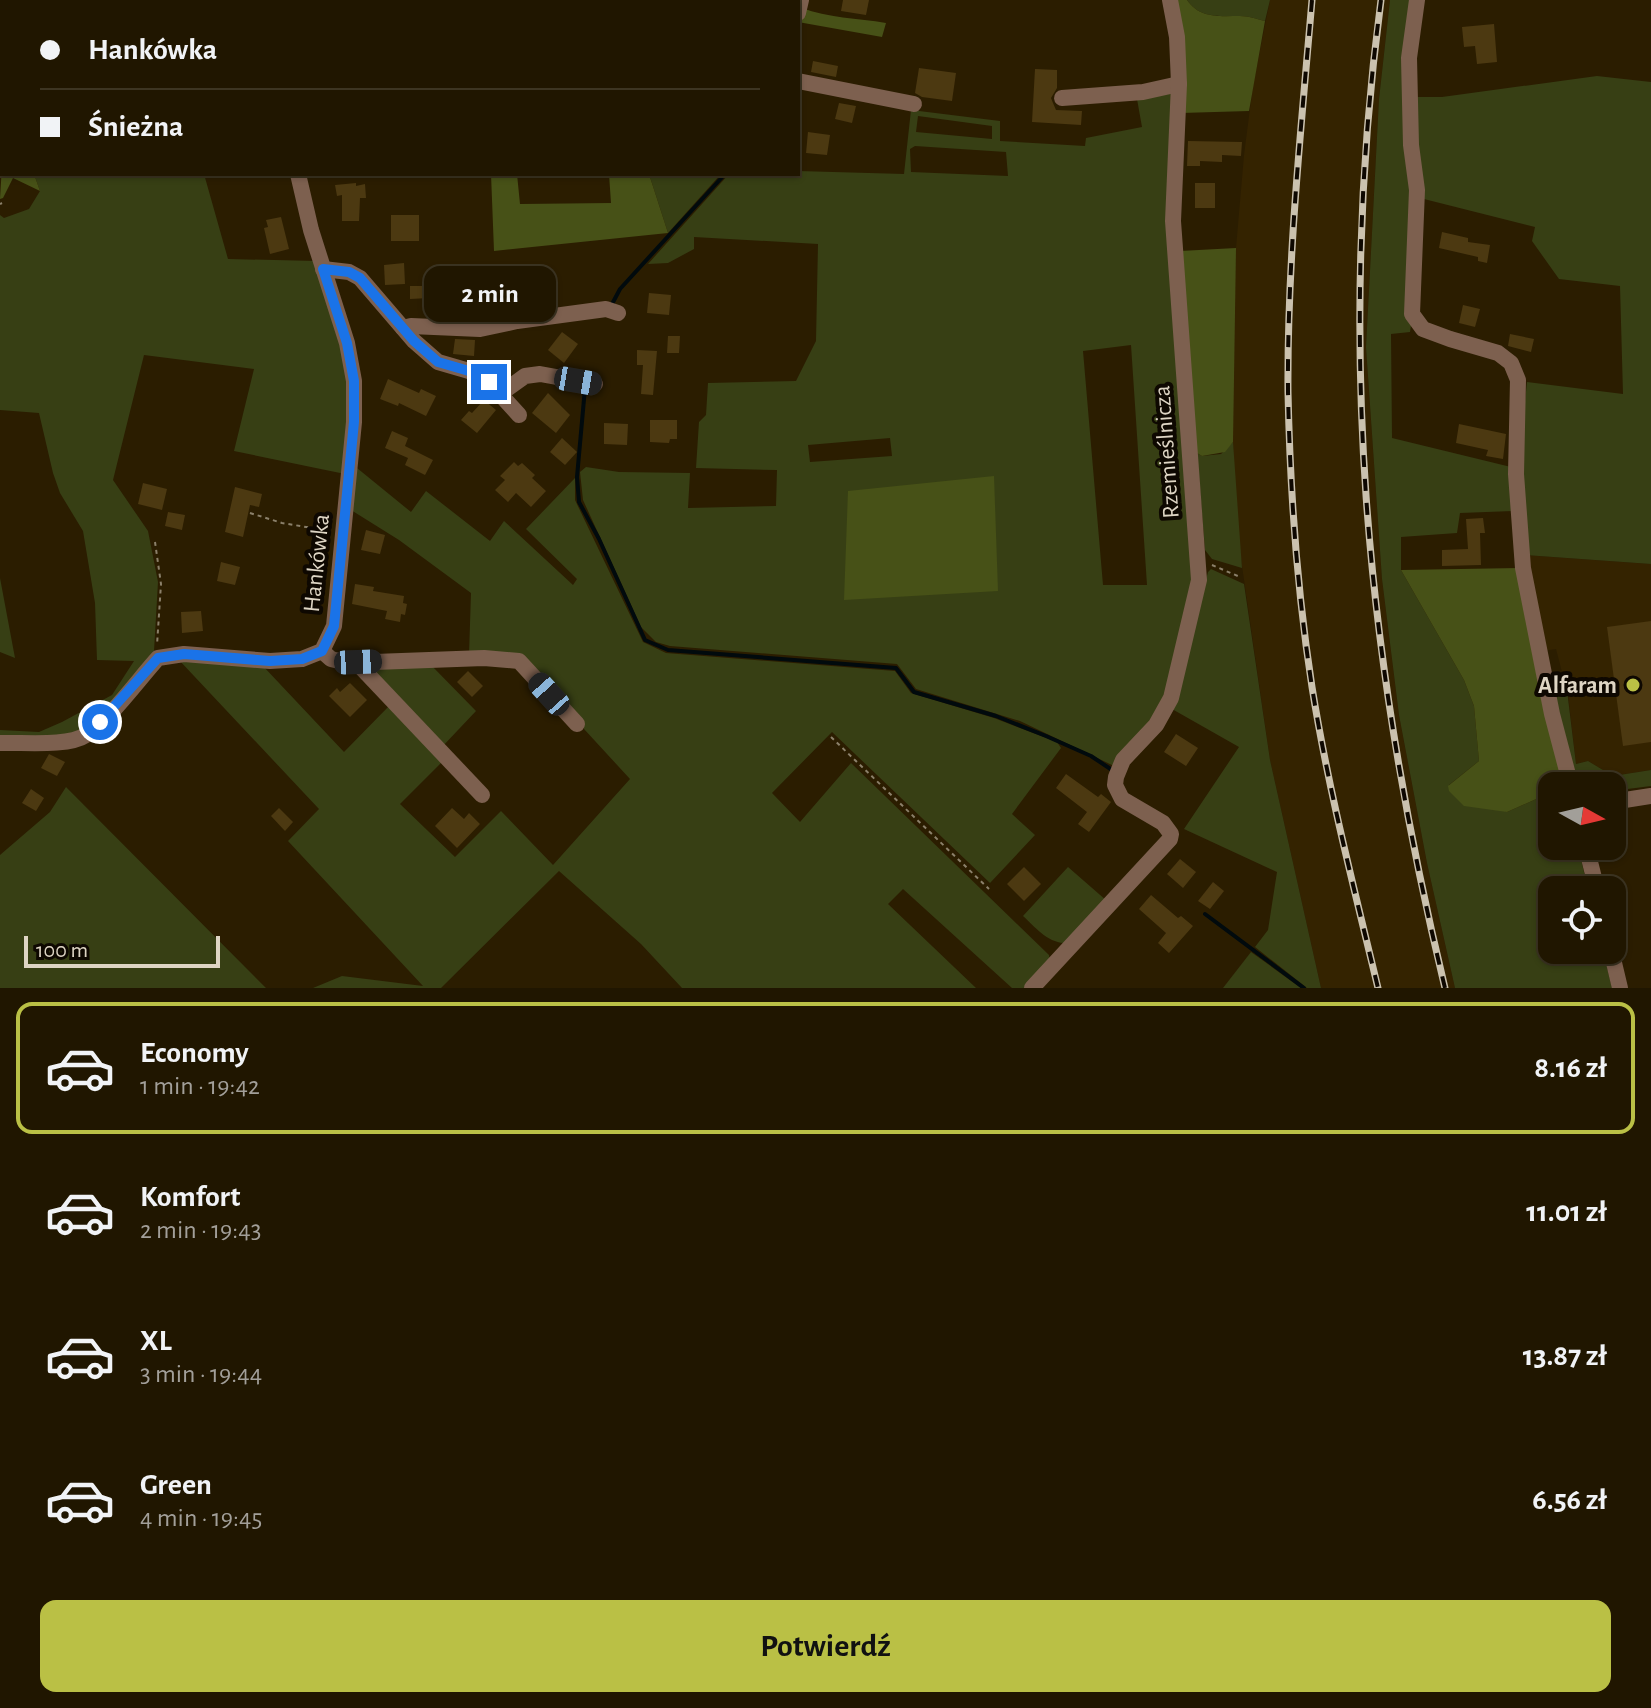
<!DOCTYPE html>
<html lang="pl">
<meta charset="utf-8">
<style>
body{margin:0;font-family:"Alegreya Sans",sans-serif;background:#2d230f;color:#f1f3f6;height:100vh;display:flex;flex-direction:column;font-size:30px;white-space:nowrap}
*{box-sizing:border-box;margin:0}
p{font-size:26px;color:#a29f99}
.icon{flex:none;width:44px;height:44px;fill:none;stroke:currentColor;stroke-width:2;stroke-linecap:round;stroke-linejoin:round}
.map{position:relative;height:988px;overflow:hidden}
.details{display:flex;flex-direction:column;background:#201600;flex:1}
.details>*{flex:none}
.banner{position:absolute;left:0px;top:0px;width:800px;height:176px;box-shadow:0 2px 6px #0004,0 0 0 2px #3d3522;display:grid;align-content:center;height:176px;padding:0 40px;background:#201600}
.needle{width:52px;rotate:98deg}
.tools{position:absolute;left:1538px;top:772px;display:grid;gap:16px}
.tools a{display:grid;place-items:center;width:88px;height:88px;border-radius:16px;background:#201600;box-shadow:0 2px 6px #0004,0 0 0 2px #3d3522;font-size:40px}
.scale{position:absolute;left:24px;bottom:20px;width:196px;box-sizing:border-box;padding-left:8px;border:4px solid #ded5c4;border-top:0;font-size:22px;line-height:28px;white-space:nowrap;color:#ded5c4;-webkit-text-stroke:6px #0e0801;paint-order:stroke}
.end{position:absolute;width:36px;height:36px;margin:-18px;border:10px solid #1a73e8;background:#fff;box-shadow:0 0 0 4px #fff}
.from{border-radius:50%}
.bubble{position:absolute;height:56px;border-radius:16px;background:#201600;box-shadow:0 2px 6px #0004,0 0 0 2px #3d3522;font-size:26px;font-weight:600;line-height:56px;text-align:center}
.car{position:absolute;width:24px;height:48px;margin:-24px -12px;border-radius:10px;box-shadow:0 0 6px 2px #0007;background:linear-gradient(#222 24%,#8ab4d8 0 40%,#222 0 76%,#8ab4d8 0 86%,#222 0)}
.banner b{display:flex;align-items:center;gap:28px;height:76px;font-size:30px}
.banner b+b{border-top:2px solid #3d3522}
.banner i{width:20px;height:20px;background:#f1f3f6}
ul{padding:14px 0 0;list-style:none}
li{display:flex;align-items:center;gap:24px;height:132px;margin:0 16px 12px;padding:0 24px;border:4px solid transparent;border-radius:16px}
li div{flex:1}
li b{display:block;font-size:30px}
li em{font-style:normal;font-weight:600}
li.on{border-color:#bac045}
li>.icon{width:72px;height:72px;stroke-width:1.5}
.action{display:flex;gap:16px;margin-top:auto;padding:16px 40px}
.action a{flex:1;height:92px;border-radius:16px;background:#bac045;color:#111;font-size:32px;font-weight:600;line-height:92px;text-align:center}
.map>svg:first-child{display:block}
</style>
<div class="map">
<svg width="1651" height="988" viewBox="0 0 1651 988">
<rect width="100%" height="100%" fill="#2b1d00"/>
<g fill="#342300">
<path d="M 1270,0 L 1390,0 L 1379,99 L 1366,347 L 1382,579 L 1399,715 L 1427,863 L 1455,988 L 1321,988 L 1270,760 L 1238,538 L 1233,446 L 1233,330 L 1236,248 L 1244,155 L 1253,85 Z"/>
<path d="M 1525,555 L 1651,564 L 1651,770 L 1613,776 L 1588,761 L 1576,764 L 1568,695 L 1556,649 L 1543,651 Z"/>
</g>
<g fill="#373f14" fill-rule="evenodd">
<path d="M 346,0 L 798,0 L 346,2 Z"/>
<path d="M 1187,0 L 1270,0 L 1265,21 C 1257,19 1248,16 1240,16 C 1220,16 1200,19 1187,0 Z"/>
<path d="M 1390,0 L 1414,0 L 1409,162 L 1412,319 L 1410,332 L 1391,334 L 1392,438 L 1511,467 L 1513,511 L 1460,513 L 1457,533 L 1401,537 L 1401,570 L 1464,680 L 1474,706 L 1479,761 L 1449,785 L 1507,812 L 1552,792 L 1552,846 L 1578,846 L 1588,890 L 1552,890 L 1552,950 L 1603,950 L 1612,988 L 1455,988 L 1427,863 L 1399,715 L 1382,579 L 1366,347 L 1379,99 Z"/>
<path d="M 1597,76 L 1651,82 L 1651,564 L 1525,555 L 1521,441 L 1527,382 L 1623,394 L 1620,286 L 1559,279 L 1532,241 L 1535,227 L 1420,198 L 1412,97 L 1442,97 Z"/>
<path d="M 1174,93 L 1195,562 L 1168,696 L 1157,716 L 1114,766 L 1020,721 L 916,689 L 897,664 L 670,646 L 656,642 L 641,627 L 583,500 L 580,472 L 586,467 L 619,472 L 690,473 L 688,508 L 776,506 L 777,470 L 696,468 L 699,422 L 706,415 L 708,383 L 796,381 L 816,341 L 818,244 L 694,237 L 694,249 L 668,263 L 648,264 L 729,174 L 798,174 L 798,171 L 904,174 L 911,110 L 1000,121 L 1000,141 L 1085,146 L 1086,138 L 1142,127 L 1137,99 ZM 918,116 L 992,126 L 992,139 L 916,132 ZM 915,146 L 1006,152 L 1008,176 L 911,172 L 910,149 ZM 1131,345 L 1147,585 L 1103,585 L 1083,351 ZM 890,438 L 892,456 L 810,462 L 808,445 Z"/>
<path d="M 34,174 L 204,174 L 228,259 L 316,261 L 341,341 L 347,378 L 345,474 L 234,451 L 254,369 L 144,355 L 113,480 L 148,531 L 158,582 L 154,651 L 151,659 C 129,684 103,726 69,734 C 47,738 22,737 0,737 L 0,730 L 39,732 L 62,722 L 112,695 L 134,661 L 97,660 L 95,603 L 83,531 L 60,493 L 53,473 L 39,413 L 0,410 L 0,215 L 4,218 L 29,209 L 40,191 Z"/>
<path d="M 649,174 L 721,174 L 668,233 Z"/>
<path d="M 1233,442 L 1242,568 L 1212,559 L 1205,550 L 1197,453 L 1202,456 L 1221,454 Z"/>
<path d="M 357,468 L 411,512 L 426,491 L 490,541 L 504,521 L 573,585 L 577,579 L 526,529 L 575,478 L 575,500 L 643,642 L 666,653 L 895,671 L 911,693 L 994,718 L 1057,742 L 1061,748 L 1012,814 L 1035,835 L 990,883 L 832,732 L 772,793 L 800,822 L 851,763 L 1049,955 L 1050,961 L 1027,988 L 1012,988 L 903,889 L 888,904 L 976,988 L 682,988 L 641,944 L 559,871 L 441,988 L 313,988 L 342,976 L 423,986 L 288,841 L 319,809 L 179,660 L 263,666 L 344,752 L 390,705 L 443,761 L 400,804 L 455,857 L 501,811 L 553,865 L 630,779 L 584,729 L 584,725 L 521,659 L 469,655 L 471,593 L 399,540 L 351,510 Z"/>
<path d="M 1211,569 L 1244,584 L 1270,760 L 1321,988 L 1307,988 L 1255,947 L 1268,930 L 1277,872 L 1184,829 L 1239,747 L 1172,709 L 1208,572 Z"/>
<path d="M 0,578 L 15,658 L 0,652 Z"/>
<path d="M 429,663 L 476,711 L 441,748 L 367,666 Z"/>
<path d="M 1567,690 L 1576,764 L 1588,761 L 1613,776 L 1651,770 L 1651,786 L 1612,791 L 1612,786 L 1584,786 L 1582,776 L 1574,778 L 1555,701 L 1560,692 Z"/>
<path d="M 66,787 L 266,988 L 0,988 L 0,855 L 50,812 Z"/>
<path d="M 1068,867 L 1107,901 L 1064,943 C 1047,942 1035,927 1023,916 Z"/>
<path d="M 1251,952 L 1301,988 L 1223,988 Z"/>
</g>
<g fill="#475117">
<path d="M 1173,0 L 1187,0 C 1200,19 1220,16 1240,16 C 1248,16 1257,19 1265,21 L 1249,111 L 1181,113 Z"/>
<path d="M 802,8 C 827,18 858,18 886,23 L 882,37 L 798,22 Z"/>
<path d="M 2,165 L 2,174 L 34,174 L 40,191 L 13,178 L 3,198 L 0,199 Z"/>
<path d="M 491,174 L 517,174 L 520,204 L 611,203 L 609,174 L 649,174 L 668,233 L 494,251 Z"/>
<path d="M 1236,248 L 1233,442 L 1225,452 L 1202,456 L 1197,453 L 1180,251 Z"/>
<path d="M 994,476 L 998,591 L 844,600 L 848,491 Z"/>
<path d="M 1519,568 L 1564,786 L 1552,786 L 1552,792 L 1507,812 L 1464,806 L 1449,791 L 1448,786 L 1479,761 L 1474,706 L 1464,680 L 1401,570 Z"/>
</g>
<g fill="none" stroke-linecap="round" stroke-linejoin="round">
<g stroke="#010a0d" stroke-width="4">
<path d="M 791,2 L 791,0"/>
<path d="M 611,306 L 620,289 L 725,174"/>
<path d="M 585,388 L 577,477 L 579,502 L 599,539 L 645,640 L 668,650 L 896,668 L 914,692 L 996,716 L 1046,736 L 1091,756 L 1112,770"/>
<path d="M 1205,914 L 1304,988"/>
</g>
</g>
<g fill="#4c3911">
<path d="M 843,0 L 869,0 L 866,15 L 841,11 Z"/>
<path d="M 1494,24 L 1497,62 L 1477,64 L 1475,46 L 1464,47 L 1462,27 Z"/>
<path d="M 813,61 L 838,66 L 836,77 L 811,72 Z"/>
<path d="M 919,68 L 956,73 L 952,101 L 922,97 L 915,93 Z"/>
<path d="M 1035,69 L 1057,70 L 1057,88 L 1051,98 L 1053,103 L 1056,110 L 1082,111 L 1081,125 L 1032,122 Z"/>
<path d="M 839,103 L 856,106 L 852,123 L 835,119 Z"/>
<path d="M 808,132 L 830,135 L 827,155 L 806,153 Z"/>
<path d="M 1188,141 L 1242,142 L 1241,156 L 1222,155 L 1222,162 L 1200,161 L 1200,166 L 1187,166 Z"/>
<path d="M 356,183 L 356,186 L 365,184 L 366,198 L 360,198 L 359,221 L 342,221 L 342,195 L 337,196 L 335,185 Z"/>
<rect x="1195" y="183" width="20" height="25"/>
<rect x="391" y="215" width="28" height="26"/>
<path d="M 281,217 L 289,249 L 270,254 L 264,228 L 268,227 L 266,220 Z"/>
<path d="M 1442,232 L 1468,238 L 1468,242 L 1490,245 L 1487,263 L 1478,261 L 1478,257 L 1439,248 Z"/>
<path d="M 404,263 L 405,284 L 385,285 L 384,265 Z"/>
<path d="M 410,286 L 428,286 L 429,298 L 410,299 Z"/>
<path d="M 649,293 L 671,295 L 669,315 L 647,313 Z"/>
<path d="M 1463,305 L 1480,309 L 1475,327 L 1459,323 Z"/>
<path d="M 562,332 L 578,344 L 564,363 L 548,350 Z"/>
<path d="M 1510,334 L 1534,339 L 1531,352 L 1508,346 Z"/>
<path d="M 668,336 L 680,336 L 679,353 L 667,353 Z"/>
<path d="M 455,339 L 475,340 L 474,356 L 453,354 Z"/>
<path d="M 637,350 L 657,351 L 653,395 L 641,394 L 643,365 L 637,365 Z"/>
<path d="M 388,379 L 419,393 L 421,389 L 436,396 L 426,416 L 399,403 L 398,406 L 380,399 Z"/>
<path d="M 548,393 L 570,415 L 556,433 L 532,413 Z"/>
<path d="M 484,400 L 496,410 L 477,433 L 461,420 L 469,411 L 472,413 Z"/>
<path d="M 650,420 L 677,420 L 677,439 L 670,439 L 669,443 L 650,442 Z"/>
<path d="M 604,423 L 628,424 L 627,445 L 604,444 Z"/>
<path d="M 1459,424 L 1506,434 L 1503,459 L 1486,456 L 1488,450 L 1456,443 Z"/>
<path d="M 392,431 L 408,438 L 405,446 L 433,460 L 425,475 L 405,465 L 408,458 L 385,448 Z"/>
<path d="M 562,438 L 577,452 L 565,465 L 550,452 Z"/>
<path d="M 514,462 L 518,466 L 522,463 L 535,475 L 532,478 L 546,491 L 531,507 L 516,493 L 508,502 L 495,490 L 505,480 L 500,476 Z"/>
<path d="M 143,483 L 167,489 L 162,510 L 138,504 Z"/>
<path d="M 235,487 L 262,494 L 259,507 L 250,505 L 243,537 L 225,532 Z"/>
<path d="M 168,512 L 185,515 L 182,530 L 165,526 Z"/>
<path d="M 1483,518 L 1485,533 L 1480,533 L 1481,565 L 1442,566 L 1442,550 L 1468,549 L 1466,519 Z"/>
<path d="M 366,530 L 385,535 L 380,554 L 361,550 Z"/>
<path d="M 221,562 L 240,567 L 235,585 L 217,581 Z"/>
<path d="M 355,584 L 374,587 L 373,591 L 404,596 L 403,603 L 407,604 L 405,615 L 401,614 L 400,622 L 385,619 L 387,611 L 352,604 Z"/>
<path d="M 201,611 L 203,631 L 182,633 L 181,612 Z"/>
<path d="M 1651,621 L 1651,742 L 1623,746 L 1607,627 Z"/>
<path d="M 468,671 L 483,686 L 472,697 L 457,682 Z"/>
<path d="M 350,683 L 367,700 L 350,717 L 329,696 L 337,688 L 340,692 Z"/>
<path d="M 1176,734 L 1198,748 L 1186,766 L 1164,752 Z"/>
<path d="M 49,754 L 65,762 L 57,776 L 41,768 Z"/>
<path d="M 1066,774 L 1098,797 L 1101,794 L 1111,802 L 1089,832 L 1078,824 L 1087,812 L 1056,788 Z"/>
<path d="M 31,789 L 44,798 L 36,811 L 22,803 Z"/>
<path d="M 279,808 L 293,822 L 285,831 L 271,816 Z"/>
<path d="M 452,808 L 464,819 L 469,813 L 480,824 L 457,848 L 435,826 Z"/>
<path d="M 1180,859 L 1196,872 L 1183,888 L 1167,874 Z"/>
<path d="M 1024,867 L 1041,884 L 1024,901 L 1007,884 Z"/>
<path d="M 1213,882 L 1224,891 L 1210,909 L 1198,901 Z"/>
<path d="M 1151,895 L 1178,918 L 1181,916 L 1193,926 L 1169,953 L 1158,943 L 1166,933 L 1139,909 Z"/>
</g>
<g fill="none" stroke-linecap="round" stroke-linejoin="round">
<g stroke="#8b806a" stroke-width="2" stroke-dasharray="4 4" stroke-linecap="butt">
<path d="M 0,204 L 2,203"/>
<path d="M 250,513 L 282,523 L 330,531"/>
<path d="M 155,542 L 161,584 L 157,645"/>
<path d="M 1212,565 L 1240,577"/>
<path d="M 831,737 L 989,889"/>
<path d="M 1612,919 L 1616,936"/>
</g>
<g stroke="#7d604f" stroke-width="16">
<path d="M 20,0 L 21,2"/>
<path d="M 1417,0 L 1409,58 L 1411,145 L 1417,190 L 1412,314 L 1423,329 L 1450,339 L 1498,353 L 1511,363 L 1518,380 L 1516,474 L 1523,568 L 1552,714 L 1571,786"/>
<path d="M 256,2 L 257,0"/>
<path d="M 798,13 L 801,0"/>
<path d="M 798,81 L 914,104"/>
<path d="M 1062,98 L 1143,92 L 1179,84"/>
<path d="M 323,269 L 349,272 L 360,278 L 414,341 L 438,362 L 469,371 L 489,382 L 519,415"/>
<path d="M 403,328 L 411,326 L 480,329 L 517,321 L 606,309 L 618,313"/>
<path d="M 500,394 L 525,376 L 540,374 L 595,384"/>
<path d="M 322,651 L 331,659 L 347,663 L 484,658 L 519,661 L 577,724"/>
<path d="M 356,662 L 482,795"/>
<path d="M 0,743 C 22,742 68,747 86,735 C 110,719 138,680 158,658 L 184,654 L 270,661 L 302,659 L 322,651 L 334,626 L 354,422 L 354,381 L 347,343 L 311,230 L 298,174"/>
<path d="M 1612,802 L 1651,796"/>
<path d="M 1586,846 L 1597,890"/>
<path d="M 1611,950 L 1620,988"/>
<path d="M 1032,988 L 1170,839 L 1171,834 L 1163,823 L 1122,799 L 1115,785 L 1116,777 L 1123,760 L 1156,725 L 1171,698 L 1199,580 L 1173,221 L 1179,84 L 1177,37 L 1170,0"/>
</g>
<defs>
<g id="rail">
<path d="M 1312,0 C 1301,130 1287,261 1288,392 C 1290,490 1297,590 1312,687 C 1328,788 1354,888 1378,988"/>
<path d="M 1381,0 C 1336,339 1365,657 1445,988"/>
</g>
</defs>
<use href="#rail" stroke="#cbc2af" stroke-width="7"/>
<use href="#rail" stroke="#0e0801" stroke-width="4" stroke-dasharray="12" stroke-linecap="butt"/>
</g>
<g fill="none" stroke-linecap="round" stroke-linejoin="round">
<path stroke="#1a73e8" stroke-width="10" d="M 100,722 L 158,658 L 184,654 L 270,661 L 302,659 L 322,651 L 334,626 L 354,422 L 354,381 L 347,343 L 323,269 L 349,272 L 360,278 L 414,341 L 438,362 L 469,371 L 489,382"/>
</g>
<circle fill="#bac045" stroke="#0e0801" stroke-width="3" cx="1633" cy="685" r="8"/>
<g text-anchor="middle" stroke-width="8" stroke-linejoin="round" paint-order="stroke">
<g font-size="24" fill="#ded5c4" stroke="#0e0801">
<text transform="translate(1166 452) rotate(-94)" y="8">Rzemieślnicza</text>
<text transform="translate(316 563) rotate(-84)" y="8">Hankówka</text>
</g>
<g font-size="24" font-weight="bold" fill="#ded5c4" stroke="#0e0801" text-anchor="end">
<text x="1617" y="693">Alfaram</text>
</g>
</g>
</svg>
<div class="tools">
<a><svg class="needle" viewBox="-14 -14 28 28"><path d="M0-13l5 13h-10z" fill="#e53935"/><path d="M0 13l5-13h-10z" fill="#a29f99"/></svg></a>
<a><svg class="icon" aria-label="locate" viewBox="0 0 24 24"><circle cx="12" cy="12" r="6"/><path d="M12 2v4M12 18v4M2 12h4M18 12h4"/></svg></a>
</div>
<div class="scale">100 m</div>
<i class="end from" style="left:100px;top:722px"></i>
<i class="end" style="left:489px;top:382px"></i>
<div class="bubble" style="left:424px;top:266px;width:132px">2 min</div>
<i class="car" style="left:578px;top:381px;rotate:100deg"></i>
<i class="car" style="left:358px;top:662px;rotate:88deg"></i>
<i class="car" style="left:549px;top:694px;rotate:318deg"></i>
<div class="banner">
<b><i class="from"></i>Hankówka</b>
<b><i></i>Śnieżna</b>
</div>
</div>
<section class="details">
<ul>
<li class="on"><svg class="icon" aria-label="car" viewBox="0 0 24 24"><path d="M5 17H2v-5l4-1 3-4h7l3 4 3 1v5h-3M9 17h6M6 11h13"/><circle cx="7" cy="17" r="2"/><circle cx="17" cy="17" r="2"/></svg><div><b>Economy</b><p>1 min · 19:42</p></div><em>8.16 zł</em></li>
<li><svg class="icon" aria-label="car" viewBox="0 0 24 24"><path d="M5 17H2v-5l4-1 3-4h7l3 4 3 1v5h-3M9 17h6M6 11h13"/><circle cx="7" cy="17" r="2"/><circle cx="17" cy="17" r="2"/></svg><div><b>Komfort</b><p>2 min · 19:43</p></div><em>11.01 zł</em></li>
<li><svg class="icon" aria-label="car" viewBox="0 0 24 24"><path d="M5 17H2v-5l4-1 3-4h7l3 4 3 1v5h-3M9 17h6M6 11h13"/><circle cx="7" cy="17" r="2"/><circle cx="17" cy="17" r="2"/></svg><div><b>XL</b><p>3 min · 19:44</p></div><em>13.87 zł</em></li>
<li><svg class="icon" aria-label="car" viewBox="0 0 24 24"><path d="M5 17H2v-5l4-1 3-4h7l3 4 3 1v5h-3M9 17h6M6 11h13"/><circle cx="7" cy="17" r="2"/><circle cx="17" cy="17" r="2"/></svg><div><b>Green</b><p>4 min · 19:45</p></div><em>6.56 zł</em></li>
</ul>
<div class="action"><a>Potwierdź</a></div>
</section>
